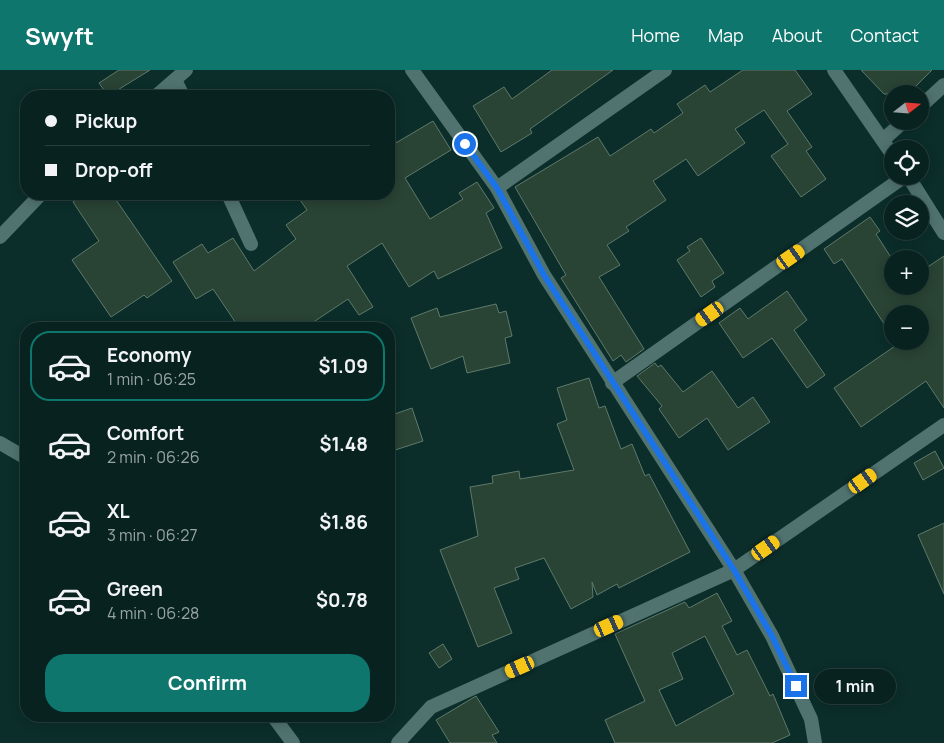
<!DOCTYPE html>
<meta charset="utf-8">
<style>
body{margin:0;font-family:Manrope,sans-serif;background:#112a29;color:#f1f3f6;height:100vh;display:flex;flex-direction:column;font-size:19px;white-space:nowrap}
*{box-sizing:border-box;margin:0}
p{font-size:16px;color:#98a4a5}
.icon{flex:none;width:28px;height:28px;fill:none;stroke:currentColor;stroke-width:2;stroke-linecap:round;stroke-linejoin:round}
.map{position:relative;flex:1;overflow:hidden}
.drawer{position:absolute;left:20px;top:252px;width:375px;height:400px;display:flex;flex-direction:column;background:#082220;border-radius:20px;box-shadow:0 2px 12px #0003,0 0 0 1px #293f3e}
.drawer>*{flex:none}
.hud{position:absolute;left:20px;top:20px;width:375px;height:110px;border-radius:20px;box-shadow:0 2px 12px #0003,0 0 0 1px #293f3e;display:grid;align-content:center;height:110px;padding:0 25px;background:#082220}
.needle{width:32px;rotate:73deg}
.controls{position:absolute;left:884px;top:15px;display:grid;gap:10px}
.controls a{display:grid;place-items:center;width:45px;height:45px;border-radius:50%;background:#082220;box-shadow:0 2px 12px #0003,0 0 0 1px #293f3e;font-size:25px}
.end{position:absolute;width:22px;height:22px;margin:-11px;border:6px solid #1a73e8;background:#fff;box-shadow:0 0 0 2px #fff}
.from{border-radius:50%}
.bubble{position:absolute;height:35px;border-radius:18px;background:#082220;box-shadow:0 2px 12px #0003,0 0 0 1px #293f3e;font-size:16px;font-weight:700;line-height:35px;text-align:center}
.car{position:absolute;width:15px;height:30px;margin:-15px -8px;border-radius:6px;box-shadow:0 0 4px 1px #0007;background:linear-gradient(#f5c518 24%,#345 0 40%,#f5c518 0 76%,#345 0 86%,#f5c518 0)}
.hud b{display:flex;align-items:center;gap:18px;height:48px;font-size:19px}
.hud b+b{border-top:1px solid #293f3e}
.hud i{width:12px;height:12px;background:#f1f3f6}
ul{padding:9px 0 0;list-style:none}
li{display:flex;align-items:center;gap:15px;height:70px;margin:0 10px 8px;padding:0 15px;border:2px solid transparent;border-radius:20px}
li div{flex:1}
li b{display:block;font-size:19px}
li em{font-style:normal;font-weight:700}
li.selected{border-color:#0f766e}
li>.icon{width:45px;height:45px;stroke-width:1.5}
.action{display:flex;gap:10px;margin-top:auto;padding:10px 25px}
.action a{flex:1;height:58px;border-radius:20px;background:#0f766e;color:#fff;font-size:20px;font-weight:700;line-height:58px;text-align:center}
header{display:flex;align-items:center;gap:30px;box-sizing:border-box;height:70px;padding:0 25px;background:#0f766e;color:#fff}
header strong{font-size:24px}
nav{display:flex;gap:28px;margin-inline-start:auto;font-size:18px}
.map>svg:first-child{display:block}
</style>
<header>
<strong>Swyft</strong>
<nav><a>Home</a><a>Map</a><a>About</a><a>Contact</a></nav>
</header>
<div class="map">
<svg width="944" height="673" viewBox="0 0 944 673">
<rect width="100%" height="100%" fill="#0b2e2b"/>
<g fill="#294334" stroke="#5f7a6a" fill-rule="evenodd">
<path d="M 119,0 L 150,0 L 108,26 L 99,13 Z"/>
<path d="M 552,0 L 613,0 L 530,59 L 532,63 L 501,82 L 473,36 L 504,17 L 512,29 Z"/>
<path d="M 743,0 L 795,0 L 812,24 L 787,41 L 812,77 L 806,81 L 826,109 L 801,127 L 771,86 L 788,74 L 764,40 L 735,59 L 745,73 L 698,106 L 686,89 L 653,111 L 666,130 L 626,157 L 629,161 L 607,175 L 620,195 L 599,207 L 644,279 L 626,292 L 621,285 L 613,291 L 561,208 L 566,205 L 515,117 L 598,67 L 610,86 L 651,59 L 654,63 L 683,43 L 677,34 L 705,15 L 710,22 Z"/>
<path d="M 861,0 L 932,0 L 908,24 L 884,24 Z"/>
<path d="M 433,51 L 451,80 L 405,108 L 430,149 L 463,129 L 459,123 L 477,112 L 494,138 L 486,143 L 502,178 L 438,209 L 434,201 L 409,217 L 382,173 L 347,196 L 373,237 L 359,245 L 348,229 L 303,259 L 240,259 L 213,219 L 196,229 L 173,192 L 202,174 L 208,183 L 233,168 L 254,201 L 296,169 L 286,155 L 307,140 L 300,130 L 309,124 L 389,124 L 389,77 Z"/>
<path d="M 86,124 L 112,124 L 172,211 L 147,228 L 144,225 L 111,247 L 72,190 L 99,171 L 73,132 Z"/>
<path d="M 870,147 L 880,161 L 876,164 L 892,189 L 892,221 L 900,216 L 920,216 L 920,202 L 944,186 L 944,338 L 926,311 L 861,357 L 834,318 L 898,274 L 896,271 L 920,271 L 920,244 L 892,244 L 892,266 L 842,189 L 834,194 L 824,179 Z"/>
<path d="M 701,168 L 724,203 L 712,211 L 715,217 L 701,227 L 677,190 L 690,181 L 687,177 Z"/>
<path d="M 787,221 L 807,250 L 794,260 L 825,305 L 807,318 L 772,268 L 743,288 L 719,253 L 740,238 L 748,249 Z"/>
<path d="M 496,234 L 499,243 L 506,241 L 512,266 L 505,268 L 510,293 L 467,303 L 463,286 L 431,299 L 411,248 L 437,238 L 440,247 Z"/>
<path d="M 655,293 L 658,297 L 661,295 L 683,322 L 712,301 L 738,338 L 753,327 L 770,352 L 728,380 L 707,348 L 679,368 L 659,339 L 662,336 L 637,306 Z"/>
<path d="M 589,308 L 599,338 L 605,336 L 621,379 L 632,374 L 645,406 L 649,404 L 690,482 L 619,518 L 617,514 L 597,525 L 592,512 L 593,527 L 571,539 L 544,488 L 515,498 L 519,509 L 494,518 L 512,563 L 478,577 L 440,480 L 478,466 L 470,417 L 493,413 L 492,406 L 519,401 L 520,409 L 574,400 L 557,354 L 567,350 L 557,318 Z"/>
<path d="M 412,338 L 423,371 L 389,382 L 389,346 Z"/>
<path d="M 935,381 L 944,398 L 923,410 L 914,393 Z"/>
<path d="M 944,453 L 944,524 L 918,465 Z"/>
<path d="M 717,523 L 732,551 L 722,556 L 737,585 L 747,580 L 770,626 L 773,624 L 790,665 L 772,673 L 615,673 L 605,650 L 645,631 L 615,564 L 685,532 L 689,538 ZM 705,566 L 734,624 L 676,656 L 659,620 L 683,609 L 672,583 Z"/>
<path d="M 443,574 L 452,589 L 439,598 L 429,583 Z"/>
<path d="M 476,626 L 499,662 L 492,665 L 497,673 L 450,673 L 436,650 Z"/>
</g>
<g fill="none" stroke-linecap="round" stroke-linejoin="round">
<g stroke="#50736f" stroke-width="14">
<path d="M 412,0 L 497,118 L 544,205 L 734,500 L 772,566 L 811,649 L 815,673"/>
<path d="M 834,0 L 892,84"/>
<path d="M 175,10 L 183,26"/>
<path d="M 156,26 L 186,0"/>
<path d="M 920,37 L 944,15"/>
<path d="M 883,70 L 904,51"/>
<path d="M 908,106 L 944,163"/>
<path d="M 497,118 L 665,0"/>
<path d="M 228,124 L 251,174"/>
<path d="M 0,167 L 41,124"/>
<path d="M 612,313 L 905,106"/>
<path d="M 0,373 L 26,388"/>
<path d="M 273,646 L 293,673"/>
<path d="M 398,673 L 431,637 L 734,500 L 944,355"/>
</g>
</g>
<g fill="none" stroke-linecap="round" stroke-linejoin="round">
<path stroke="#1a73e8" stroke-width="6" d="M 465,74 L 497,118 L 544,205 L 734,500 L 772,566 L 796,616"/>
</g>
</svg>
<div class="controls">
<a><svg class="needle" viewBox="-14 -14 28 28"><path d="M0-13l5 13h-10z" fill="#e53935"/><path d="M0 13l5-13h-10z" fill="#98a4a5"/></svg></a>
<a><svg class="icon" aria-label="locate" viewBox="0 0 24 24"><circle cx="12" cy="12" r="6"/><path d="M12 2v4M12 18v4M2 12h4M18 12h4"/></svg></a>
<a><svg class="icon" aria-label="layers" viewBox="0 0 24 24"><path d="M12 4l9 5-9 5-9-5zM3 14l9 5 9-5"/></svg></a>
<a>+</a>
<a>−</a>
</div>
<i class="end from" style="left:465px;top:74px"></i>
<i class="end" style="left:796px;top:616px"></i>
<div class="bubble" style="left:814px;top:599px;width:82px">1 min</div>
<i class="car" style="left:791px;top:187px;rotate:55deg"></i>
<i class="car" style="left:710px;top:244px;rotate:235deg"></i>
<i class="car" style="left:863px;top:411px;rotate:55deg"></i>
<i class="car" style="left:766px;top:478px;rotate:55deg"></i>
<i class="car" style="left:609px;top:556px;rotate:66deg"></i>
<i class="car" style="left:520px;top:597px;rotate:246deg"></i>
<div class="hud">
<b><i class="from"></i>Pickup</b>
<b><i></i>Drop-off</b>
</div>
<section class="drawer">
<ul>
<li class="selected"><svg class="icon" aria-label="car" viewBox="0 0 24 24"><path d="M5 17H2v-5l4-1 3-4h7l3 4 3 1v5h-3M9 17h6M6 11h13"/><circle cx="7" cy="17" r="2"/><circle cx="17" cy="17" r="2"/></svg><div><b>Economy</b><p>1 min · 06:25</p></div><em>$1.09</em></li>
<li><svg class="icon" aria-label="car" viewBox="0 0 24 24"><path d="M5 17H2v-5l4-1 3-4h7l3 4 3 1v5h-3M9 17h6M6 11h13"/><circle cx="7" cy="17" r="2"/><circle cx="17" cy="17" r="2"/></svg><div><b>Comfort</b><p>2 min · 06:26</p></div><em>$1.48</em></li>
<li><svg class="icon" aria-label="car" viewBox="0 0 24 24"><path d="M5 17H2v-5l4-1 3-4h7l3 4 3 1v5h-3M9 17h6M6 11h13"/><circle cx="7" cy="17" r="2"/><circle cx="17" cy="17" r="2"/></svg><div><b>XL</b><p>3 min · 06:27</p></div><em>$1.86</em></li>
<li><svg class="icon" aria-label="car" viewBox="0 0 24 24"><path d="M5 17H2v-5l4-1 3-4h7l3 4 3 1v5h-3M9 17h6M6 11h13"/><circle cx="7" cy="17" r="2"/><circle cx="17" cy="17" r="2"/></svg><div><b>Green</b><p>4 min · 06:28</p></div><em>$0.78</em></li>
</ul>
<div class="action"><a>Confirm</a></div>
</section>
</div>
